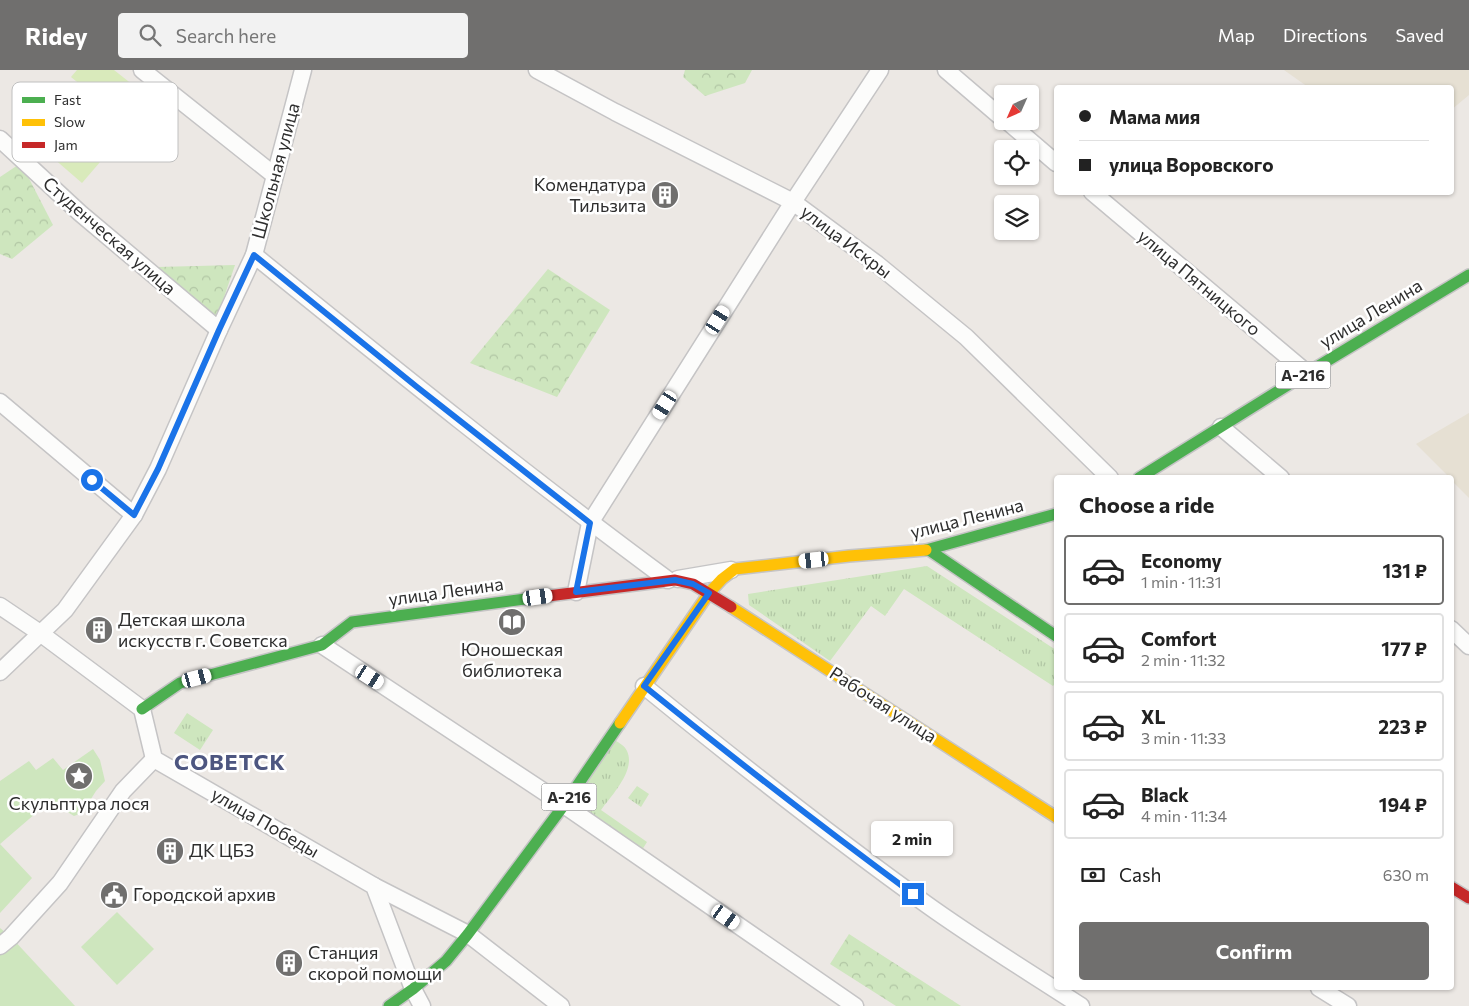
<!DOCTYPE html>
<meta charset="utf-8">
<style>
body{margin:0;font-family:Commissioner,sans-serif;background:#f2f2f2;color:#222;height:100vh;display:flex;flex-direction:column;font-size:19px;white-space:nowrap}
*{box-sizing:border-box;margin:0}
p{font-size:16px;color:#767676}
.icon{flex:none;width:28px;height:28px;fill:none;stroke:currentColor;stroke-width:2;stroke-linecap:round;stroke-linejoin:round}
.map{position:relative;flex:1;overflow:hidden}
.panel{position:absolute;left:1054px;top:405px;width:400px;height:515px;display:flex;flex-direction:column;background:#fff;border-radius:5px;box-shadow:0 1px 4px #0004}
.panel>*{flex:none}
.guide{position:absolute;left:1054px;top:15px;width:400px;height:110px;border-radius:5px;box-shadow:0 1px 4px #0004;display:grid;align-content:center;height:110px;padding:0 25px;background:#fff}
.needle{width:32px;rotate:225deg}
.controls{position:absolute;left:994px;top:15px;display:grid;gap:10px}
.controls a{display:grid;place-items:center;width:45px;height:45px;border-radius:5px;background:#fff;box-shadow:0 1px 4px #0004;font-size:25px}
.end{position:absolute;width:22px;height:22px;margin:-11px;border:6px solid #1a73e8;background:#fff;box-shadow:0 0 0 2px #fff}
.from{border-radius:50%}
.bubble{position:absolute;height:35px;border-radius:5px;background:#fff;box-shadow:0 1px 4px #0004;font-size:16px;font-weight:700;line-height:35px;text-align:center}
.car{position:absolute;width:15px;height:30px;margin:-15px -8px;border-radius:6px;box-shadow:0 0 4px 1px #0007;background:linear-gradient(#fff 24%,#345 0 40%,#fff 0 76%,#345 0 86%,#fff 0)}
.guide b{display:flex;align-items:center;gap:18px;height:48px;font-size:19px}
.guide b+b{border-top:1px solid #e0e0e0}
.guide i{width:12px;height:12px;background:#222}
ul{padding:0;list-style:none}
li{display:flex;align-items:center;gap:15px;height:70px;margin:0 10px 8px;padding:0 15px;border:2px solid #e0e0e0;border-radius:5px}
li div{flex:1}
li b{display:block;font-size:19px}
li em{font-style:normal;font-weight:700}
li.selected{border-color:#706f6e}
li>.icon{width:45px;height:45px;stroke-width:1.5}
h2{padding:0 25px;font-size:22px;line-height:60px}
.pay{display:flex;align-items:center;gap:12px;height:55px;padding:0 25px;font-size:19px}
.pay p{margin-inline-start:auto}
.button{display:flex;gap:10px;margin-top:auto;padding:10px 25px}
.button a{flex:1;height:58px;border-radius:5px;background:#706f6e;color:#fff;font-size:20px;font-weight:700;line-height:58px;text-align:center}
header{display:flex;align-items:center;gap:30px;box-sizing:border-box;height:70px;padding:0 25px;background:#706f6e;color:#fff}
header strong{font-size:24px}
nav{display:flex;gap:28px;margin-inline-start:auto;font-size:18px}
.search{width:350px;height:45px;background:#f2f2f2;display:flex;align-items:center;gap:12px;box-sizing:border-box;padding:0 18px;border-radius:5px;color:#767676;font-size:19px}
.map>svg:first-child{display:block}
</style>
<header>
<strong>Ridey</strong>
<div class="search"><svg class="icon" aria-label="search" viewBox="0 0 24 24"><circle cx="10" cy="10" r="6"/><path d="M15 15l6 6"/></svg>Search here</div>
<nav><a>Map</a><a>Directions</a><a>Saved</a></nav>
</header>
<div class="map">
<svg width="1469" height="936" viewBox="0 0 1469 936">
<defs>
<pattern id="grass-tufts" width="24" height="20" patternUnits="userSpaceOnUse" patternTransform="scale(1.25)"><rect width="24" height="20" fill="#cee6be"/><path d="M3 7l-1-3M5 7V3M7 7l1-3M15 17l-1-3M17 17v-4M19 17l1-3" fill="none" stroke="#b1c6a4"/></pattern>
<pattern id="forest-crowns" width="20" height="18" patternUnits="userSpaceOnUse" patternTransform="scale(1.25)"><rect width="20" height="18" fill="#cee6be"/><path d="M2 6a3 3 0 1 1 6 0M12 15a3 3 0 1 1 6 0" fill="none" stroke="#b1c6a4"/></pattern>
</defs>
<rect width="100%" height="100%" fill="#ece8e4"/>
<g fill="#e6e0d3">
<path d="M 1284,0 L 1469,0 L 1469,25 L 1451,40 L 1451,18 L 1308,17 Z"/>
<path d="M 1469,343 L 1469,428 L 1451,410 L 1451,408 L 1449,407 L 1416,374 Z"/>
</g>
<g fill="url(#grass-tufts)">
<path d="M 927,496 L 1056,580 L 1056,612 L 1053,616 L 904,519 L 885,546 L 871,536 L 830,591 L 749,535 L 748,524 Z"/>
<path d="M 187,643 L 213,660 L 200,680 L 174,663 Z"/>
<path d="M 615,670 C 619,673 625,676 627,681 C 636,700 612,725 601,740 L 647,772 L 642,780 L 573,733 Z"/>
<path d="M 637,716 L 649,724 L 641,737 L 628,728 Z"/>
</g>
<g fill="url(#forest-crowns)">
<path d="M 685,0 L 752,0 L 745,13 L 705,26 L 683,7 Z"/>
<path d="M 21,93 L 53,155 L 12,189 L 0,184 L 0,107 Z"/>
<path d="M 235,195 L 217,248 L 157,197 Z"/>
<path d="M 548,199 L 610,240 L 557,327 L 470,293 Z"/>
<path d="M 849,864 L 961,936 L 896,936 L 830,894 Z"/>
</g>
<g fill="#cee6be">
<path d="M 93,679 L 100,690 L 105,711 L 96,721 L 82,743 L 74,746 L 50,731 L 0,774 L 32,808 L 0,843 L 0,711 L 29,691 L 36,700 L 53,688 L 63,700 Z"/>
<path d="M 117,842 L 154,879 L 117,915 L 81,877 Z"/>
<path d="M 0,858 L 11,867 L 75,936 L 0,936 Z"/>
</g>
<g fill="#d9eabb">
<path d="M 77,0 L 114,0 L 133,15 L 113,41 L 71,7 Z"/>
<path d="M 52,12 L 119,70 L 82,113 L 15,55 Z"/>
</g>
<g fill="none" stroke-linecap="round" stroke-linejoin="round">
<defs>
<g id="street">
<path d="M 142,0 L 274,105"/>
<path d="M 537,0 L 615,42 L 793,132 L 877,194 L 966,267 L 1110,408"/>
<path d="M 946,0 L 1002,48"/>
<path d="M 1007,51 L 1056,93"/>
<path d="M 0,69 L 80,143 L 219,260"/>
<path d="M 1092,122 L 1307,303"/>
<path d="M 254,185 C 391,296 527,406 668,510"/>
<path d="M 0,332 L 134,445"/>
<path d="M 1221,357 L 1281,408"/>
<path d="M 678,509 L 731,500"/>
<path d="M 576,522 L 590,453 L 793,132 L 880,0"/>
<path d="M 0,536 L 40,563 L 142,639 L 154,689 L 374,816 L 413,919 L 422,936"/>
<path d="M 1451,559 L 1469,576"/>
<path d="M 322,575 L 564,735 L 855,936"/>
<path d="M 0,602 L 65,540 L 134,445 L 158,399 L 219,260 L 254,185 L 303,0"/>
<path d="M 644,616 C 736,691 830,765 926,834 C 976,870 1029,902 1081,936"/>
<path d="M 374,816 L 468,864 L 561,936"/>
<path d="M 0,876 L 11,867 L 60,813 L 123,721 L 154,689"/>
<path d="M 1319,918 L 1348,936"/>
</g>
<g id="fast">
<path d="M 1139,408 L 1307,303 L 1469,205"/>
<path d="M 926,480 L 1056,444"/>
<path d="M 929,480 L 1056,566"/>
<path d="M 142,639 L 180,613 L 322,575 L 352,552 L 548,526"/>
<path d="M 389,936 L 413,919 L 446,891 L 468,864 L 564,735 L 620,653"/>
</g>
<g id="slow">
<path d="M 731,537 L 1056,747"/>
<path d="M 620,653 L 709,523 L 722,509 L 735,499 L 849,486 L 926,480"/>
</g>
<g id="jam">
<path d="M 548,526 L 675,510 L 693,514 L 731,537"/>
<path d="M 1451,817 L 1469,828"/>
</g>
</defs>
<use href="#street" stroke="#c5c4c5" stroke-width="19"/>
<use href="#fast" stroke="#c5c4c5" stroke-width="14"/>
<use href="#slow" stroke="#c5c4c5" stroke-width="14"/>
<use href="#jam" stroke="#c5c4c5" stroke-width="14"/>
<use href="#street" stroke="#fcfcfb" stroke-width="16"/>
<use href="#fast" stroke="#4caf50" stroke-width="11"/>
<use href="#slow" stroke="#ffc107" stroke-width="11"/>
<use href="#jam" stroke="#c62828" stroke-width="11"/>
</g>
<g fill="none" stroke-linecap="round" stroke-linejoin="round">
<path stroke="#1a73e8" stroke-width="6" d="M 92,410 L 134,445 L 158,399 L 219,260 L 254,185 L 417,317 L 590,453 L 576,522 L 675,510 L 693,514 L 709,523 L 644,616 C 732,687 822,757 913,824"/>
</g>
<defs>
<symbol id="building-disc" viewBox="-11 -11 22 22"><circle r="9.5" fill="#706f6e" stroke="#fff"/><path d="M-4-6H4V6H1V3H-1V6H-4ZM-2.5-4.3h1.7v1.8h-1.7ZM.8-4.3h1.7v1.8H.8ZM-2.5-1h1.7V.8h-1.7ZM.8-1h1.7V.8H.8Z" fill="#fff"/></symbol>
<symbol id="library-disc" viewBox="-11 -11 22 22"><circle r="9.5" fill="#706f6e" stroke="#fff"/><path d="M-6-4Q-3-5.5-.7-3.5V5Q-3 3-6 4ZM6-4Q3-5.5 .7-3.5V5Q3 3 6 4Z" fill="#fff"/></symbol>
<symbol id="sight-disc" viewBox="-11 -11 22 22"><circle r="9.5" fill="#706f6e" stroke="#fff"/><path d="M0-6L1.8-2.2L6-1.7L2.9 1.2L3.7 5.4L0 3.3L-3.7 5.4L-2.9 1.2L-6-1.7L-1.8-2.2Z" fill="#fff"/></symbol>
<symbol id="civic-disc" viewBox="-11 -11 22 22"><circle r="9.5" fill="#706f6e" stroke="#fff"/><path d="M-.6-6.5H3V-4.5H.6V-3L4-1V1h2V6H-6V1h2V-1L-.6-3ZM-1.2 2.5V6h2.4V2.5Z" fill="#fff"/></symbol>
</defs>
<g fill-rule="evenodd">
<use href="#building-disc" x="649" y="109" width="32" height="32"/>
<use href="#library-disc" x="496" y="536" width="32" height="32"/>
<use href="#building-disc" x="83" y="544" width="32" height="32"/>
<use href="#sight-disc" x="63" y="690" width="32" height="32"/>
<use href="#building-disc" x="154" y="765" width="32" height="32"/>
<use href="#civic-disc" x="98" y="809" width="32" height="32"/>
<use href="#building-disc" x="273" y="877" width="32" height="32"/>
</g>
<g text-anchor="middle" stroke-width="5" stroke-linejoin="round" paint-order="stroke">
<g fill="#fff" stroke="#6d6d6d" stroke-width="1">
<rect x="1275.5" y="291.5" width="55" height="27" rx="4"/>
<rect x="541.5" y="713.5" width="55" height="27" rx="4"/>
</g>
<g font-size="16" font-weight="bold" fill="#2e2e2e">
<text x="1303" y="311">А-216</text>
<text x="569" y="733">А-216</text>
</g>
<g font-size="18" fill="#2e2e2e" stroke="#fff">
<text transform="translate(276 101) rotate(-75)" y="6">Школьная улица</text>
<text transform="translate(109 166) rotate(41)" y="6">Студенческая улица</text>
<text transform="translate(846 172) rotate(37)" y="6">улица Искры</text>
<text transform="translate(1199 213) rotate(40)" y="6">улица Пятницкого</text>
<text transform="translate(1371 244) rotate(-31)" y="6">улица Ленина</text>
<text transform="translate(967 449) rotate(-14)" y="6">улица Ленина</text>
<text transform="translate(446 522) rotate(-8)" y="6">улица Ленина</text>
<text transform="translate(883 635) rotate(33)" y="6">Рабочая улица</text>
<text transform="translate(265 753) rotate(30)" y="6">улица Победы</text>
</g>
<g font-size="18" fill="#2e2e2e" stroke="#fff" text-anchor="start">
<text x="646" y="121" text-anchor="end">Комендатура<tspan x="646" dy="21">Тильзита</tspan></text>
<text x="118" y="556">Детская школа<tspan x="118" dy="21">искусств г. Советска</tspan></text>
<text x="512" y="586" text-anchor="middle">Юношеская<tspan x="512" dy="21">библиотека</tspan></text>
<text x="79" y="740" text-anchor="middle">Скульптура лося</text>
<text x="189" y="787">ДК ЦБЗ</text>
<text x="133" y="831">Городской архив</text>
<text x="308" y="889">Станция<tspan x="308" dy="21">скорой помощи</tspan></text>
</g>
<g font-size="22" font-weight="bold" letter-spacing="1" fill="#4d5680" stroke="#fff">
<text x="230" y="700">СОВЕТСК</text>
</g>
</g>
<rect x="12" y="12" width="166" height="80" rx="8" fill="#fff" stroke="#c0c0c0" stroke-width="1"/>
<rect x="22" y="27" width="23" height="6" fill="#4caf50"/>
<rect x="22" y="49" width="23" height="7" fill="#ffc107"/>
<rect x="22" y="72" width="23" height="6" fill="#c62828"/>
<g font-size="14" fill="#2e2e2e">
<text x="54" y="35">Fast</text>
<text x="54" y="57">Slow</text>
<text x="54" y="80">Jam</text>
</g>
</svg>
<div class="controls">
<a><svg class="needle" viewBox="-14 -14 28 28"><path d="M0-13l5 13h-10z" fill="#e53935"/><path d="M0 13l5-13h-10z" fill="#767676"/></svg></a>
<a><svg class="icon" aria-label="locate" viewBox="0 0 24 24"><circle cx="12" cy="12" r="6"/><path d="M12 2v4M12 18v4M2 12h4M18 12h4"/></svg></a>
<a><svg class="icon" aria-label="layers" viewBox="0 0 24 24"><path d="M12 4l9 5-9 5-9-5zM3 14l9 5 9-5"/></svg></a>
</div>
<i class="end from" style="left:92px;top:410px"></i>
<i class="end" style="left:913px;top:824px"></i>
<div class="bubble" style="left:871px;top:751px;width:82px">2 min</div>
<i class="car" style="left:718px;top:250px;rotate:32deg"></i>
<i class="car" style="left:665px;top:335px;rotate:212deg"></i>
<i class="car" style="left:814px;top:490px;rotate:264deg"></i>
<i class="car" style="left:538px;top:527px;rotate:82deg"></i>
<i class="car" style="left:370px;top:607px;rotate:123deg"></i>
<i class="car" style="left:197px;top:608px;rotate:75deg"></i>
<i class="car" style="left:726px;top:847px;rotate:125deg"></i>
<div class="guide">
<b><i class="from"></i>Мама мия</b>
<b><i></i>улица Воровского</b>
</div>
<section class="panel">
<h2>Choose a ride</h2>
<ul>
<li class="selected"><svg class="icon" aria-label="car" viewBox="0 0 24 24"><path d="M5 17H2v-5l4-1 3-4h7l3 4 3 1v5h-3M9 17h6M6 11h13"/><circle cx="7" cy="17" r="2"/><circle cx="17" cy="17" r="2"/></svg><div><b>Economy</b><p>1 min · 11:31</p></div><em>131 ₽</em></li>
<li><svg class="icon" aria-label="car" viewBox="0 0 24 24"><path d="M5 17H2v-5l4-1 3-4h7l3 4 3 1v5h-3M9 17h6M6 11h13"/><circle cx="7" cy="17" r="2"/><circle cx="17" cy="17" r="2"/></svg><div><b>Comfort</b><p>2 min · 11:32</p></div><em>177 ₽</em></li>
<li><svg class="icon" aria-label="car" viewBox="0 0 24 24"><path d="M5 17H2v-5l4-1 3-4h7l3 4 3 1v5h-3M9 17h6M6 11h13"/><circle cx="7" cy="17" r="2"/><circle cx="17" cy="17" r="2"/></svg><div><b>XL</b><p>3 min · 11:33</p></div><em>223 ₽</em></li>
<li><svg class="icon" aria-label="car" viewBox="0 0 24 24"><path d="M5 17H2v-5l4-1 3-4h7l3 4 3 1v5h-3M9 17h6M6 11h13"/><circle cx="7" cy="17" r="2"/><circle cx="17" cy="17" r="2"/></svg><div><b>Black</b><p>4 min · 11:34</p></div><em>194 ₽</em></li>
</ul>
<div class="pay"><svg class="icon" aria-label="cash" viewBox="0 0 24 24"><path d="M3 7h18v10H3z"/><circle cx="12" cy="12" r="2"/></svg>Cash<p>630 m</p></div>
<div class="button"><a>Confirm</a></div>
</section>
</div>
